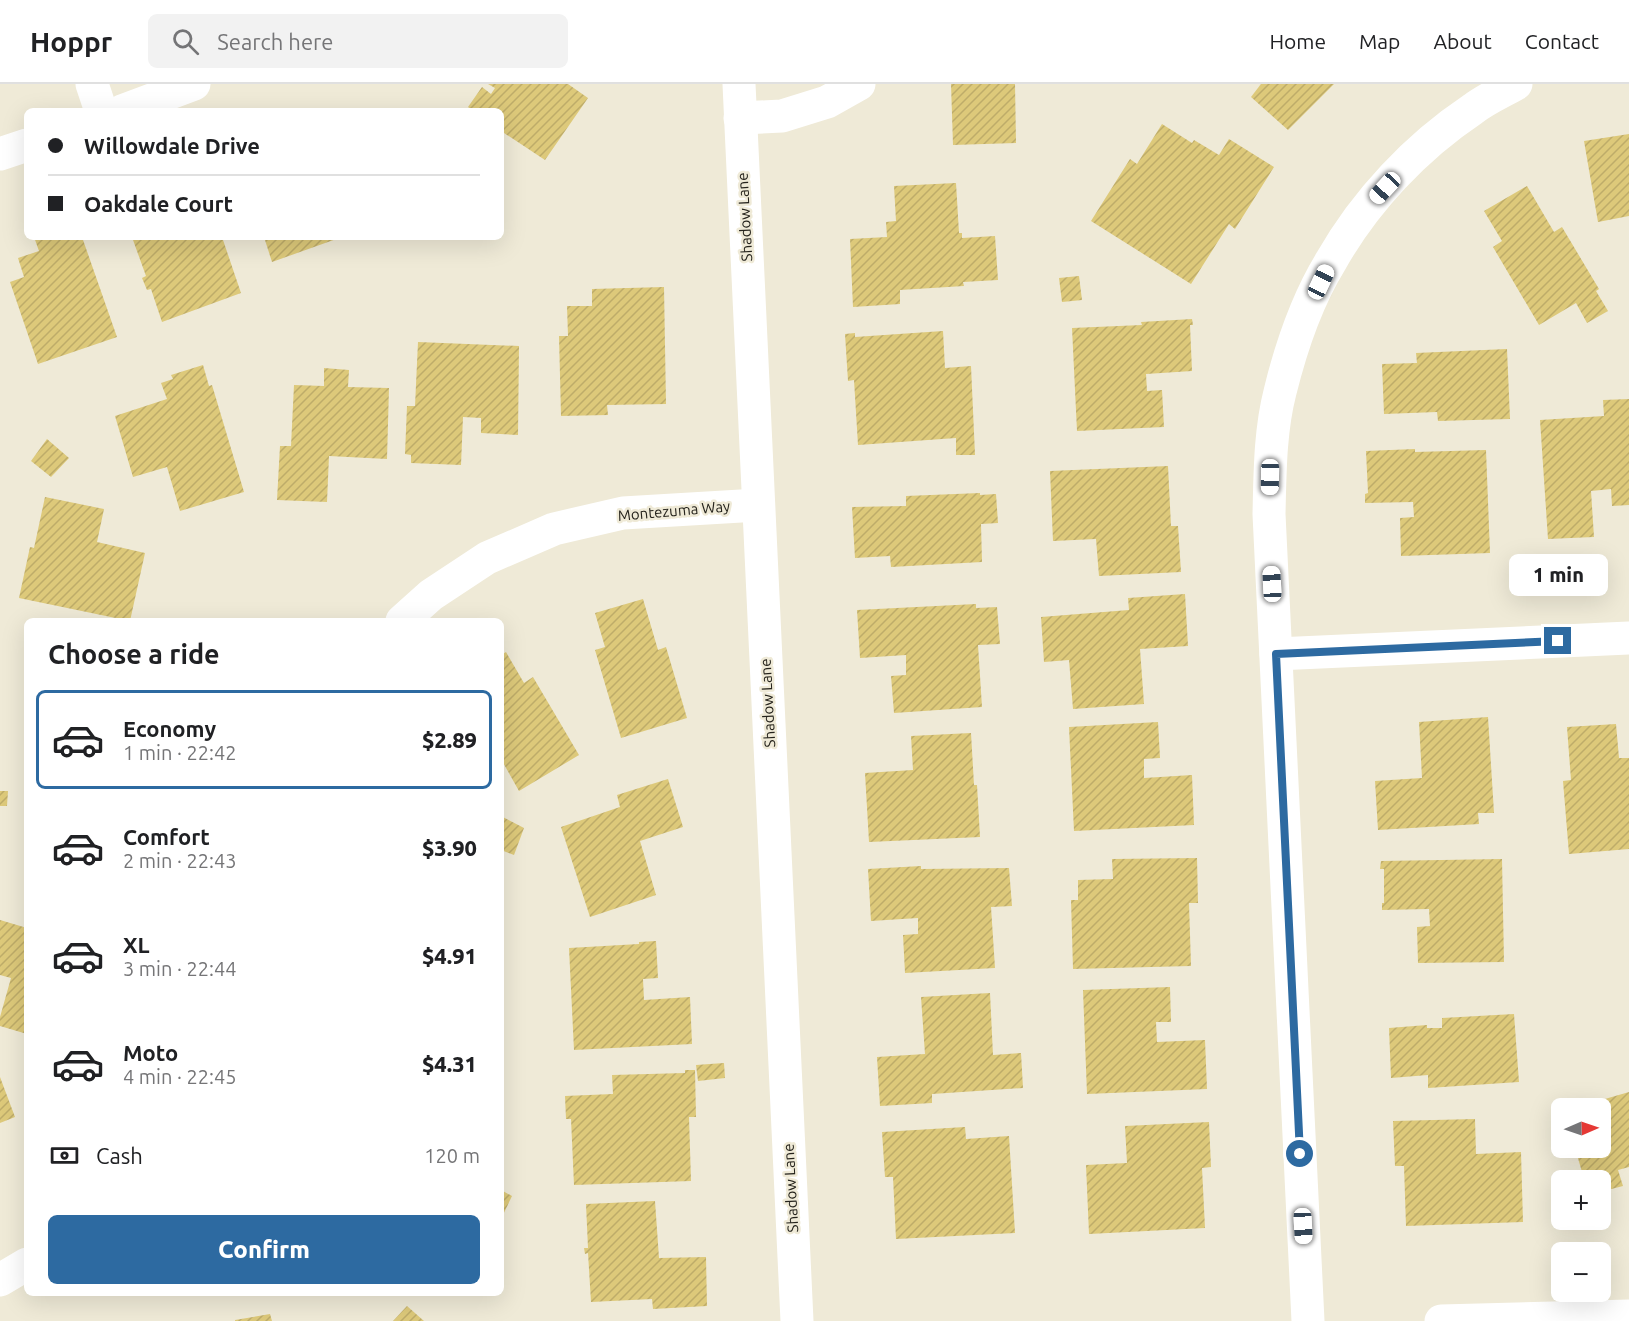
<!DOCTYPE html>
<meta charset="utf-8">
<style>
body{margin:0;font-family:Ubuntu,sans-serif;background:#f2f2f2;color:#202124;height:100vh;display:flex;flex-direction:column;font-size:22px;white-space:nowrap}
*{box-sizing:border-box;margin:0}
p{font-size:20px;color:#757577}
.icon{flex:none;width:33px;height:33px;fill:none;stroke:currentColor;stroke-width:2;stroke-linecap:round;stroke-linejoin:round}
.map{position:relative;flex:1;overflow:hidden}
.panel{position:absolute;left:24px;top:534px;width:480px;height:678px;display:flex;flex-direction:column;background:#fff;border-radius:9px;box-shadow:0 6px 24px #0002}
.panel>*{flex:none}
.banner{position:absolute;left:24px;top:24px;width:480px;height:132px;border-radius:9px;box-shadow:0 6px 24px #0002;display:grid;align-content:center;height:132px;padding:0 24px;background:#fff}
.needle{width:39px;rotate:88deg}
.tools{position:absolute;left:1551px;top:1014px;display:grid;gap:12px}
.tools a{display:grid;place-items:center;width:60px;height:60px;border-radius:9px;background:#fff;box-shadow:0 6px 24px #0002;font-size:30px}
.end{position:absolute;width:27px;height:27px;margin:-14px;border:8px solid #2d6aa1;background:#fff;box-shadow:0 0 0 3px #fff}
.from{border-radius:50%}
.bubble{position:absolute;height:42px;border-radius:9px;background:#fff;box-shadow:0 6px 24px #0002;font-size:20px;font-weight:800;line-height:42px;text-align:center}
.car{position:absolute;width:18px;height:36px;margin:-18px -9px;border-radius:8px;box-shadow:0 0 4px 2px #0007;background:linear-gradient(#fff 24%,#345 0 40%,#fff 0 76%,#345 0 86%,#fff 0)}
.banner b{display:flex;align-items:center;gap:21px;height:57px;font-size:22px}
.banner b+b{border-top:2px solid #e0e0e0}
.banner i{width:15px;height:15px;background:#202124}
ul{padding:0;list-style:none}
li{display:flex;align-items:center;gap:18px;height:99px;margin:0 12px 9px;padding:0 12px;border:3px solid transparent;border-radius:9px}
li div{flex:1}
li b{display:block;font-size:22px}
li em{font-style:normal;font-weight:800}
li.active{border-color:#2d6aa1}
li>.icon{width:54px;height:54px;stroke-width:1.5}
h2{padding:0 24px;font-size:27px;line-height:72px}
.pay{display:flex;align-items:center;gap:15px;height:66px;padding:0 24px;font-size:22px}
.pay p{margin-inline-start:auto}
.action{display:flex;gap:12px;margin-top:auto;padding:12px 24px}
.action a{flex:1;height:69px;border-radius:9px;background:#2d6aa1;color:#fff;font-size:24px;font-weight:800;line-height:69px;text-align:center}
header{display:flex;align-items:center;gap:36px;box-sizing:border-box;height:84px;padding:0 30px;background:#fff;border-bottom:2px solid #e0e0e0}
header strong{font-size:28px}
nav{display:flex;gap:33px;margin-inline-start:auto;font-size:21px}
.search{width:420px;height:54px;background:#f2f2f2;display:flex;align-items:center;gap:15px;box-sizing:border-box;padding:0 21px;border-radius:9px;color:#757577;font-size:22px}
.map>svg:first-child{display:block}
</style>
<header>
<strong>Hoppr</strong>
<div class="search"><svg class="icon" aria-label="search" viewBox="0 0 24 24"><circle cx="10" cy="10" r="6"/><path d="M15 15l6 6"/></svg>Search here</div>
<nav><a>Home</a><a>Map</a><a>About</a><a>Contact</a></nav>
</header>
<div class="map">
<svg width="1629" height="1237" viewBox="0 0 1629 1237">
<defs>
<pattern id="building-hatch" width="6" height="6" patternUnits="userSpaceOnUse" patternTransform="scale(1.5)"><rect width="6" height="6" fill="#ddc97a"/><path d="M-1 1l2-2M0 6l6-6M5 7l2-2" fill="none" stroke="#beac69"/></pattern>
</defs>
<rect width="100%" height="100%" fill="#efead7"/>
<g fill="url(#building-hatch)">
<path d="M 488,0 L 568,0 L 588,14 L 545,76 L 501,47 L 501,27 L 473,27 L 468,23 L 482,3 L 491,10 L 495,4 Z"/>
<path d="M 951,0 L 1015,0 L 1016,59 L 953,61 Z"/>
<path d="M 1261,0 L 1334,0 L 1288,46 L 1251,13 Z"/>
<path d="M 1162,40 L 1192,59 L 1194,56 L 1219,71 L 1229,55 L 1274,83 L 1235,145 L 1229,140 L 1191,200 L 1091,137 L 1130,75 L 1137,80 Z"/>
<path d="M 1629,50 L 1629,132 L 1598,138 L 1584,57 Z"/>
<path d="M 956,99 L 959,149 L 962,149 L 962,154 L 995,152 L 998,196 L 963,198 L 964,202 L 900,206 L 900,220 L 853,223 L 850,155 L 887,153 L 886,138 L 896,137 L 894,102 Z"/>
<path d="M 1527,102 L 1554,148 L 1562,143 L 1599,205 L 1596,207 L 1608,227 L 1587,239 L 1576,219 L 1539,241 L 1493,163 L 1502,157 L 1484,127 Z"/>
<path d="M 34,153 L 82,153 L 117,253 L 38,280 L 10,198 L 24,193 L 18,174 L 39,167 Z"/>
<path d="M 142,153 L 222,153 L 241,209 L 162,238 L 151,205 L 147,206 L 142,194 L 146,192 L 133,156 Z"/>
<path d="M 264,153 L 342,153 L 272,178 Z"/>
<path d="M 1079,192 L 1082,216 L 1062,218 L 1059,194 Z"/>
<path d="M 664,203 L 666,320 L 607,321 L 608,331 L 561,332 L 559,252 L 568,252 L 567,222 L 592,222 L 592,205 Z"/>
<path d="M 1192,235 L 1193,241 L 1190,241 L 1192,287 L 1146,290 L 1147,307 L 1162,306 L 1164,343 L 1077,347 L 1072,244 L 1142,241 L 1141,238 Z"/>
<path d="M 943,247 L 945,284 L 971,282 L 975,371 L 956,371 L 956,354 L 858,361 L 854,296 L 848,297 L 845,250 L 855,249 L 855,253 Z"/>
<path d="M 418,258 L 519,262 L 518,351 L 481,349 L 481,334 L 463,333 L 461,381 L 411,379 L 411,371 L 405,370 L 407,322 L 415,322 Z"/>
<path d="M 1507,265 L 1510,335 L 1438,337 L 1437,328 L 1384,330 L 1382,280 L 1417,279 L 1416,269 Z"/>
<path d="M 203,281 L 209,302 L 212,301 L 244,408 L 180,427 L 167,383 L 133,393 L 115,332 L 167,315 L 161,299 L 173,295 L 171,291 Z"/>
<path d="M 324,284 L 349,286 L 348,303 L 389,304 L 387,375 L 329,372 L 327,418 L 277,416 L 280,362 L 291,362 L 294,301 L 324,302 Z"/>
<path d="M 1629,315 L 1629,421 L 1612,422 L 1611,405 L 1591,407 L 1594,453 L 1548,455 L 1540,336 L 1604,332 L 1603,316 Z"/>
<path d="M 47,355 L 69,374 L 51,393 L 31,377 Z"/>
<path d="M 1415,365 L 1415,368 L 1486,366 L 1490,469 L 1401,472 L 1400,434 L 1414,433 L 1413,418 L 1365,419 L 1365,410 L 1368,409 L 1366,367 Z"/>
<path d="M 1168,382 L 1171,442 L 1178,442 L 1181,488 L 1099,492 L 1096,455 L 1053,457 L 1050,387 Z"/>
<path d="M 980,409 L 980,411 L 996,410 L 998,439 L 981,440 L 982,478 L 891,483 L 890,472 L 855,474 L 852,423 L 906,422 L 906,412 Z"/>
<path d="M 45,413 L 104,425 L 97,458 L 145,469 L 130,537 L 19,514 L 30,463 L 34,464 Z"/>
<path d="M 1185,510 L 1188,562 L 1140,565 L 1144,620 L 1073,625 L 1069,576 L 1044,578 L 1041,533 L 1129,526 L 1128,514 Z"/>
<path d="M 643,515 L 658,566 L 666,563 L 687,634 L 621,654 L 595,566 L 605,563 L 595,529 Z"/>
<path d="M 976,520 L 976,524 L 997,523 L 1000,560 L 978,561 L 982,623 L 894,629 L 891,592 L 906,591 L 906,571 L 860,574 L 857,526 Z"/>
<path d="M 506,568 L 524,599 L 533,593 L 579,671 L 519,707 L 501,675 L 501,571 Z"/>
<path d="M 1488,633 L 1494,729 L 1478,729 L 1479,740 L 1378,746 L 1375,697 L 1422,694 L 1419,638 Z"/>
<path d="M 1158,638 L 1160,674 L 1144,675 L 1144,694 L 1192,691 L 1194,741 L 1074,747 L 1069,643 Z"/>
<path d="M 1616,640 L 1619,674 L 1629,674 L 1629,765 L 1569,770 L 1563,697 L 1571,696 L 1567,643 Z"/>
<path d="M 971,649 L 974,701 L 977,701 L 980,753 L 869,758 L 865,689 L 913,686 L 911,652 Z"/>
<path d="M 668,695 L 683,743 L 640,757 L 656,811 L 590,833 L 561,743 L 620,723 L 617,711 Z"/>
<path d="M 0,707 L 8,707 L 7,722 L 0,722 Z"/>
<path d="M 501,732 L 524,744 L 514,771 L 501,766 Z"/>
<path d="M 1197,774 L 1198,819 L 1189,819 L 1191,882 L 1073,885 L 1071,816 L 1078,816 L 1078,796 L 1113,795 L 1112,775 Z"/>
<path d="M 1502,775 L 1504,878 L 1418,879 L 1417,843 L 1430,842 L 1429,825 L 1382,826 L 1382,819 L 1384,819 L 1384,785 L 1380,785 L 1381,777 Z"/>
<path d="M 921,782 L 921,785 L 1009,784 L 1012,822 L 991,823 L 995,884 L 905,889 L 903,851 L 918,850 L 918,834 L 871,837 L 868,785 Z"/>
<path d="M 0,836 L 27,844 L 27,950 L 0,942 L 0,933 L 11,894 L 0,891 Z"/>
<path d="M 656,857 L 658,894 L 643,895 L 644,916 L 690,913 L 692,960 L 574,966 L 569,864 L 639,860 L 639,858 Z"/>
<path d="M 1170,903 L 1171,938 L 1156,938 L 1157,958 L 1205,956 L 1207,1005 L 1087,1010 L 1083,906 Z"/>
<path d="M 990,909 L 993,971 L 1021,969 L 1023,1004 L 932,1010 L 932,1019 L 880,1022 L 877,973 L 925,970 L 921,913 Z"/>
<path d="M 1514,930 L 1519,998 L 1428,1004 L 1428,991 L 1391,994 L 1389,944 L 1427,941 L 1427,944 L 1442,944 L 1442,934 Z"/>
<path d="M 724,979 L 725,994 L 698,997 L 696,981 Z"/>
<path d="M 685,986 L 695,986 L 696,1033 L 689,1033 L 691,1097 L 574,1101 L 571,1035 L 566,1035 L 565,1012 L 613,1010 L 612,991 L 685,989 Z"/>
<path d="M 0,993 L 15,1033 L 0,1039 Z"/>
<path d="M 1629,1008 L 1629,1083 L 1618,1086 L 1623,1102 L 1600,1108 L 1600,1096 L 1581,1096 L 1578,1089 L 1582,1088 L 1575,1064 L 1600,1064 L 1600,1024 L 1574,1024 Z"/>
<path d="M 1475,1035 L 1476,1070 L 1521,1068 L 1523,1138 L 1406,1142 L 1404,1082 L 1395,1082 L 1393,1037 Z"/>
<path d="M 1209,1038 L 1211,1083 L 1202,1084 L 1205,1144 L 1089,1150 L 1086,1081 L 1127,1079 L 1125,1042 Z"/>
<path d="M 965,1043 L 966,1055 L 1009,1052 L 1015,1149 L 896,1155 L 893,1093 L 885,1093 L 882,1048 Z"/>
<path d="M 501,1106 L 512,1112 L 501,1135 Z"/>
<path d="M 655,1117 L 659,1174 L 706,1173 L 707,1222 L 653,1225 L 652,1215 L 591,1218 L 588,1169 L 585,1170 L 584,1164 L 588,1164 L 586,1120 Z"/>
<path d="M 407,1222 L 424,1237 L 393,1237 Z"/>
<path d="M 270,1230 L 272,1237 L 235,1237 L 235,1236 Z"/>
</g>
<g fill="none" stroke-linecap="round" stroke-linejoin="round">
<g stroke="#fff" stroke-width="33">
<path d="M 92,0 L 101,27"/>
<path d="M 122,27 L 194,0"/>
<path d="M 740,34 L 782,32 L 827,18 L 859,0"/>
<path d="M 0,70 L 27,61"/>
<path d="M 402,537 L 431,511 L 487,474 L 554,445 L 623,429 L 758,421"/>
<path d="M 1276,570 L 1629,554"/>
<path d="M 0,1196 L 27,1180"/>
<path d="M 1308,1237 L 1269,430 C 1270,389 1270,347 1280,308 C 1291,263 1307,216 1331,177 C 1365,117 1416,63 1473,25 C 1486,15 1502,8 1516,0"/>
<path d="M 1441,1237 L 1629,1232"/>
</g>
<path stroke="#fff" stroke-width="33" d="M 739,0 L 797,1237"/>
</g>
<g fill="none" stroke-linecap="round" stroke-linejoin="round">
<path stroke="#2d6aa1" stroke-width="8" d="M 1300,1070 L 1276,570 L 1558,557"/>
</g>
<g text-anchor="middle" stroke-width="5" stroke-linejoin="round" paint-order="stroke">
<g font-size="15" fill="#25231c" stroke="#efead7">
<text transform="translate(745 133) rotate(-93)" y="5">Shadow Lane</text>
<text transform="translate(674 427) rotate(-5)" y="5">Montezuma Way</text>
<text transform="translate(768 619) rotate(-93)" y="5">Shadow Lane</text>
<text transform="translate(791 1104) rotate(-93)" y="5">Shadow Lane</text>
</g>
</g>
</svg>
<div class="tools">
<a><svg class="needle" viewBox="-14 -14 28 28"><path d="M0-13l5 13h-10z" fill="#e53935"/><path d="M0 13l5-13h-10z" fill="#757577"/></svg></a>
<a>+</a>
<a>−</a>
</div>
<i class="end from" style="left:1300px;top:1070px"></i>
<i class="end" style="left:1558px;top:557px"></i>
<div class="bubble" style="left:1509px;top:470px;width:99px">1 min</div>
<i class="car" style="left:1385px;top:104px;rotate:223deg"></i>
<i class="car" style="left:1321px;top:198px;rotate:25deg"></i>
<i class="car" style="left:1270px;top:393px;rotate:181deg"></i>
<i class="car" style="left:1272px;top:500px;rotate:357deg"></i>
<i class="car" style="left:1303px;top:1142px;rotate:177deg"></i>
<div class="banner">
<b><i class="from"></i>Willowdale Drive</b>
<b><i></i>Oakdale Court</b>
</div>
<section class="panel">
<h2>Choose a ride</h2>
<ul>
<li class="active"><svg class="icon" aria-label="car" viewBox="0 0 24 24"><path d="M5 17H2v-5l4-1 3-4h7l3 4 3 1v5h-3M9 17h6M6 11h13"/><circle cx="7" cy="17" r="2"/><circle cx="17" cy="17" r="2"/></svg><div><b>Economy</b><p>1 min · 22:42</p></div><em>$2.89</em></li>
<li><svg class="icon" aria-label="car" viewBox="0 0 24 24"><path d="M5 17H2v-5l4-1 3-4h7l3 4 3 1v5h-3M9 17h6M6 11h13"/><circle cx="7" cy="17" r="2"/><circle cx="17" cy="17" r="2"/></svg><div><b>Comfort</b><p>2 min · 22:43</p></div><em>$3.90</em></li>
<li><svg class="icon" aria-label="car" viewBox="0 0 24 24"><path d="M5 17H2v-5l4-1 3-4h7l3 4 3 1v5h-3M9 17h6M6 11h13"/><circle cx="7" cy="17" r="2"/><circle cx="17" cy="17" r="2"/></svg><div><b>XL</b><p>3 min · 22:44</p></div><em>$4.91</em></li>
<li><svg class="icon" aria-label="car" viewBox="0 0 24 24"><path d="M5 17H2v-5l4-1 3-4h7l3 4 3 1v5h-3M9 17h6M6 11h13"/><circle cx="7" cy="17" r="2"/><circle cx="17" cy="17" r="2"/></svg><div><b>Moto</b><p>4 min · 22:45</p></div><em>$4.31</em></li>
</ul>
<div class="pay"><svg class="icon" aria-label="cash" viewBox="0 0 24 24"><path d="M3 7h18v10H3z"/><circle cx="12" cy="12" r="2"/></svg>Cash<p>120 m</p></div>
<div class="action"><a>Confirm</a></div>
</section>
</div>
